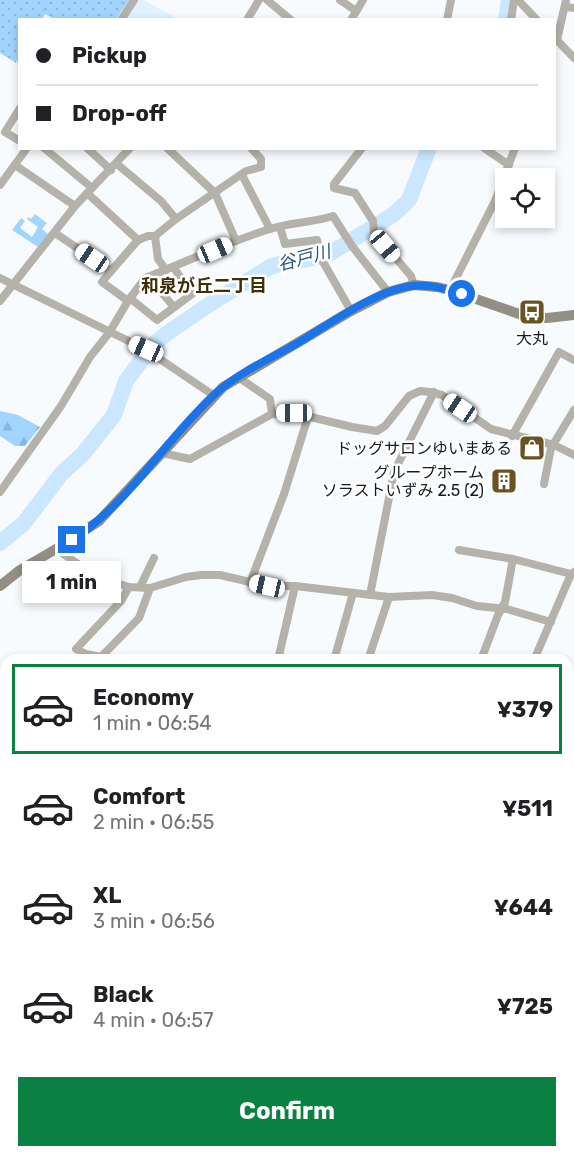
<!DOCTYPE html>
<meta charset="utf-8">
<style>
body{margin:0;font-family:Rubik,"Noto Sans JP",sans-serif;background:#f6f6f6;color:#202124;height:100vh;display:flex;flex-direction:column;font-size:22px;white-space:nowrap}
*{box-sizing:border-box;margin:0}
p{font-size:20px;color:#757577}
.icon{flex:none;width:33px;height:33px;fill:none;stroke:currentColor;stroke-width:2;stroke-linecap:round;stroke-linejoin:round}
.map{position:relative;flex:1;overflow:hidden}
.details{position:absolute;left:0px;top:654px;width:574px;height:504px;display:flex;flex-direction:column;background:#fff;border-radius:18px 18px 0 0;box-shadow:0 3px 9px #0003}
.details>*{flex:none}
.banner{position:absolute;left:18px;top:18px;width:538px;height:132px;border-radius:0px;box-shadow:0 3px 9px #0003;display:grid;align-content:center;height:132px;padding:0 18px;background:#fff}
.tools{position:absolute;left:495px;top:168px;display:grid;gap:12px}
.tools a{display:grid;place-items:center;width:60px;height:60px;border-radius:0px;background:#fff;box-shadow:0 3px 9px #0003;font-size:30px}
.end{position:absolute;width:27px;height:27px;margin:-14px;border:8px solid #1a73e8;background:#fff;box-shadow:0 0 0 3px #fff}
.from{border-radius:50%}
.bubble{position:absolute;height:42px;border-radius:0px;background:#fff;box-shadow:0 3px 9px #0003;font-size:20px;font-weight:700;line-height:42px;text-align:center}
.car{position:absolute;width:18px;height:36px;margin:-18px -9px;border-radius:8px;box-shadow:0 0 4px 2px #0007;background:linear-gradient(#fff 24%,#345 0 40%,#fff 0 76%,#345 0 86%,#fff 0)}
.banner b{display:flex;align-items:center;gap:21px;height:57px;font-size:22px}
.banner b+b{border-top:2px solid #e0e0e0}
.banner i{width:15px;height:15px;background:#202124}
ul{padding:10px 0 0;list-style:none}
li{display:flex;align-items:center;gap:18px;height:90px;margin:0 12px 9px;padding:0 6px;border:3px solid transparent;border-radius:0px}
li div{flex:1}
li b{display:block;font-size:22px}
li em{font-style:normal;font-weight:700}
li.active{border-color:#0b8043}
li>.icon{width:54px;height:54px;stroke-width:1.5}
.button{display:flex;gap:12px;margin-top:auto;padding:12px 18px}
.button a{flex:1;height:69px;border-radius:0px;background:#0b8043;color:#fff;font-size:24px;font-weight:700;line-height:69px;text-align:center}
.map>svg:first-child{display:block}
</style>
<div class="map">
<svg width="574" height="1158" viewBox="0 0 574 1158">
<defs>
<pattern id="forest-firs" width="22" height="20" patternUnits="userSpaceOnUse" patternTransform="scale(1.5)"><rect width="22" height="20" fill="#a1d5ff"/><path d="M5 1l3.5 6h-7zM16 11l3.5 6h-7z" fill="#8ab6da"/></pattern>
<pattern id="park-dots" width="8" height="8" patternUnits="userSpaceOnUse" patternTransform="scale(1.5)"><rect width="8" height="8" fill="#a1d5ff"/><path d="M2 2h.1M6 6h.1" fill="none" stroke="#8ab6da" stroke-width="1.8" stroke-linecap="round"/></pattern>
</defs>
<rect width="100%" height="100%" fill="#f8fbfd"/>
<path fill="#e0f1ff" d="M 137,0 L 144,0 L 178,19 L 125,20 Z"/>
<g fill="#a1d5ff">
<path d="M 35,214 L 47,223 L 42,229 L 48,234 L 38,247 L 12,230 L 21,218 L 25,221 L 20,228 L 32,237 L 38,227 L 27,219 L 28,217 L 31,219 Z"/>
<path d="M 569,971 L 574,972 L 574,1133 L 568,1132 Z"/>
</g>
<path fill="url(#forest-firs)" d="M 0,411 L 18,415 L 40,427 L 25,446 L 15,446 L 0,436 Z"/>
<path fill="url(#park-dots)" d="M 0,0 L 129,0 L 116,19 L 54,19 L 45,14 L 42,19 L 20,20 L 19,58 L 16,63 L 0,53 Z"/>
<g fill="none" stroke-linecap="round" stroke-linejoin="round">
<g stroke="#cae7ff" stroke-width="16">
<path d="M 506,20 L 509,0"/>
<path d="M 0,543 L 24,523 L 62,473 L 82,455 L 114,415 L 126,381 L 152,346 L 166,334 L 210,304 L 270,267 L 289,261 L 309,259 L 329,254 L 393,215 L 409,200 L 429,148"/>
</g>
<g stroke="#b5b2ab" stroke-width="8">
<path d="M 267,0 L 291,20"/>
<path d="M 340,0 L 356,11"/>
<path d="M 518,0 L 537,20"/>
<path d="M 565,7 L 574,8"/>
<path d="M 121,20 L 134,0"/>
<path d="M 247,20 L 259,0"/>
<path d="M 351,20 L 363,0"/>
<path d="M 447,20 L 451,0"/>
<path d="M 511,20 L 514,0"/>
<path d="M 555,38 L 574,58"/>
<path d="M 557,40 L 566,0"/>
<path d="M 20,108 L 5,132 L 20,141"/>
<path d="M 44,148 L 92,188"/>
<path d="M 87,148 L 111,170"/>
<path d="M 167,148 L 215,193 L 236,241"/>
<path d="M 362,148 L 334,184 L 334,188 L 355,193 L 373,221 L 374,232 L 411,276 L 414,285"/>
<path d="M 484,148 L 509,165"/>
<path d="M 117,164 L 161,201 L 176,219"/>
<path d="M 15,165 L 75,206"/>
<path d="M 242,175 L 270,229"/>
<path d="M 0,185 L 27,148"/>
<path d="M 87,193 L 138,240"/>
<path d="M 280,227 L 285,244 L 317,240 L 322,260 L 351,311"/>
<path d="M 55,233 L 111,271 L 138,240 L 148,236 L 155,236 L 176,219 L 246,171 L 261,167 L 261,159 L 251,148"/>
<path d="M 155,236 L 158,259 L 166,270"/>
<path d="M 111,271 L 102,282 L 128,301"/>
<path d="M 148,277 L 174,307"/>
<path d="M 0,278 L 145,349 L 213,395"/>
<path d="M 450,290 L 495,201 L 515,148"/>
<path d="M 131,299 L 157,320 L 192,294 L 174,268"/>
<path d="M 0,301 L 75,206 L 130,148"/>
<path d="M 238,377 L 270,399 L 272,414"/>
<path d="M 512,436 L 559,352 L 574,360"/>
<path d="M 162,453 L 190,459 L 272,414 L 294,413 L 352,427 L 377,431 L 385,426 L 409,396 L 420,391 L 430,392 L 442,395 L 491,429 L 554,445 L 574,455"/>
<path d="M 544,484 L 551,448 L 574,410"/>
<path d="M 0,492 L 61,406 L 90,357 L 109,333 L 128,301 L 143,281 L 148,277 C 188,261 228,242 270,229 C 291,222 312,223 333,216 L 352,246 L 388,292"/>
<path d="M 56,549 L 97,577 L 129,587 L 150,588 L 186,577 L 201,575 L 220,575 L 267,586 L 295,586 L 389,597 L 432,595 L 452,598 L 477,606 L 507,609 L 551,622"/>
<path d="M 459,550 L 513,559 L 571,574"/>
<path d="M 250,583 L 284,494 L 308,417"/>
<path d="M 129,587 L 121,601 L 76,649 L 86,654 L 101,657 L 139,618 L 150,588"/>
<path d="M 140,587 L 154,558"/>
<path d="M 370,595 L 394,472 L 434,392"/>
<path d="M 278,660 L 295,586"/>
<path d="M 334,660 L 353,593"/>
<path d="M 368,660 L 389,597"/>
<path d="M 481,660 L 498,615 L 505,602 L 513,559"/>
<path d="M 534,660 L 571,574 L 574,572"/>
<path d="M 0,703 L 6,705"/>
<path d="M 0,774 L 6,759"/>
<path d="M 0,1075 L 6,1072"/>
<path d="M 106,1152 L 115,1158"/>
<path d="M 300,1152 L 304,1158"/>
<path d="M 0,1157 L 1,1158"/>
<path d="M 59,1158 L 65,1152"/>
<path d="M 222,1158 L 230,1152"/>
<path d="M 252,1158 L 255,1152"/>
<path d="M 286,1158 L 289,1152"/>
</g>
<path stroke="#938f85" stroke-width="10" d="M 0,586 L 20,570 L 56,549 L 99,521 L 223,387 L 351,311 L 388,292 L 414,285 L 437,287 L 450,290 L 525,316 L 547,318 L 574,315"/>
</g>
<g fill="none" stroke-linecap="round" stroke-linejoin="round">
<path stroke="#1a73e8" stroke-width="8" d="M 72,540 C 129,503 165,440 215,394 C 238,373 269,359 296,344 C 328,325 377,289 413,286 C 429,284 447,289 462,294"/>
</g>
<defs>
<symbol id="bus-square" viewBox="-11 -11 22 22"><rect x="-9" y="-9" width="18" height="18" rx="4" fill="#685423" stroke="#fff"/><path d="M-5-6H5V4H4V6H2V4H-2V6H-4V4H-5ZM-3.5-4V0h7V-4ZM-3.5 1.2v1.5H-2V1.2ZM2 1.2v1.5H3.5V1.2Z" fill="#fff"/></symbol>
<symbol id="shop-square" viewBox="-11 -11 22 22"><rect x="-9" y="-9" width="18" height="18" rx="4" fill="#685423" stroke="#fff"/><path d="M-5-2.5h2.3a2.7 3.5 0 0 1 5.4 0H5L5.5 6h-11ZM-1.5-2.5h3a1.5 2.3 0 0 0-3 0Z" fill="#fff"/></symbol>
<symbol id="building-square" viewBox="-11 -11 22 22"><rect x="-9" y="-9" width="18" height="18" rx="4" fill="#685423" stroke="#fff"/><path d="M-4-6H4V6H1V3H-1V6H-4ZM-2.5-4.3h1.7v1.8h-1.7ZM.8-4.3h1.7v1.8H.8ZM-2.5-1h1.7V.8h-1.7ZM.8-1h1.7V.8H.8Z" fill="#fff"/></symbol>
</defs>
<g fill-rule="evenodd">
<use href="#bus-square" x="517" y="297" width="30" height="30"/>
<use href="#shop-square" x="517" y="433" width="30" height="30"/>
<use href="#building-square" x="489" y="466" width="30" height="30"/>
</g>
<g text-anchor="middle" stroke-width="5" stroke-linejoin="round" paint-order="stroke">
<g font-size="16" fill="#161b1f" stroke="#fff" text-anchor="end">
<text x="532" y="344" text-anchor="middle">大丸</text>
<text x="512" y="454">ドッグサロンゆいまある</text>
<text x="484" y="478">グループホーム<tspan x="484" dy="18">ソラストいずみ 2.5 (2)</tspan></text>
</g>
<g font-size="18" font-style="italic" fill="#235a81" stroke="#fff">
<text transform="translate(304 258) rotate(-15)" y="6">谷戸川</text>
</g>
<g font-size="18" font-weight="bold" fill="#3e2f05" stroke="#fff">
<text x="204" y="292">和泉が丘二丁目</text>
</g>
</g>
</svg>
<div class="tools">
<a><svg class="icon" aria-label="locate" viewBox="0 0 24 24"><circle cx="12" cy="12" r="6"/><path d="M12 2v4M12 18v4M2 12h4M18 12h4"/></svg></a>
</div>
<i class="end from" style="left:462px;top:294px"></i>
<i class="end" style="left:72px;top:540px"></i>
<div class="bubble" style="left:22px;top:561px;width:99px">1 min</div>
<i class="car" style="left:385px;top:246px;rotate:140deg"></i>
<i class="car" style="left:215px;top:250px;rotate:67deg"></i>
<i class="car" style="left:92px;top:258px;rotate:304deg"></i>
<i class="car" style="left:146px;top:349px;rotate:294deg"></i>
<i class="car" style="left:460px;top:408px;rotate:304deg"></i>
<i class="car" style="left:294px;top:413px;rotate:270deg"></i>
<i class="car" style="left:267px;top:586px;rotate:283deg"></i>
<div class="banner">
<b><i class="from"></i>Pickup</b>
<b><i></i>Drop-off</b>
</div>
<section class="details">
<ul>
<li class="active"><svg class="icon" aria-label="car" viewBox="0 0 24 24"><path d="M5 17H2v-5l4-1 3-4h7l3 4 3 1v5h-3M9 17h6M6 11h13"/><circle cx="7" cy="17" r="2"/><circle cx="17" cy="17" r="2"/></svg><div><b>Economy</b><p>1 min · 06:54</p></div><em>¥379</em></li>
<li><svg class="icon" aria-label="car" viewBox="0 0 24 24"><path d="M5 17H2v-5l4-1 3-4h7l3 4 3 1v5h-3M9 17h6M6 11h13"/><circle cx="7" cy="17" r="2"/><circle cx="17" cy="17" r="2"/></svg><div><b>Comfort</b><p>2 min · 06:55</p></div><em>¥511</em></li>
<li><svg class="icon" aria-label="car" viewBox="0 0 24 24"><path d="M5 17H2v-5l4-1 3-4h7l3 4 3 1v5h-3M9 17h6M6 11h13"/><circle cx="7" cy="17" r="2"/><circle cx="17" cy="17" r="2"/></svg><div><b>XL</b><p>3 min · 06:56</p></div><em>¥644</em></li>
<li><svg class="icon" aria-label="car" viewBox="0 0 24 24"><path d="M5 17H2v-5l4-1 3-4h7l3 4 3 1v5h-3M9 17h6M6 11h13"/><circle cx="7" cy="17" r="2"/><circle cx="17" cy="17" r="2"/></svg><div><b>Black</b><p>4 min · 06:57</p></div><em>¥725</em></li>
</ul>
<div class="button"><a>Confirm</a></div>
</section>
</div>
